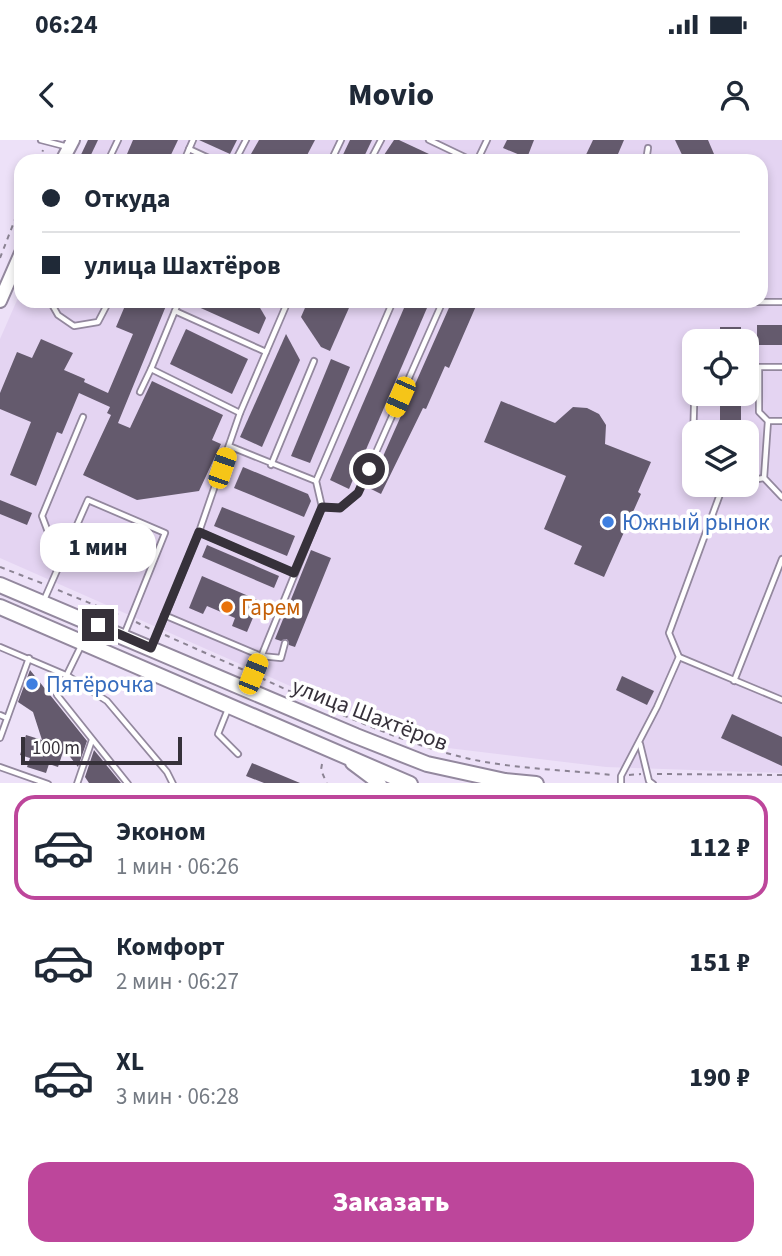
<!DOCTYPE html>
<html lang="ru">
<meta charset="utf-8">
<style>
body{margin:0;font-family:"Source Sans 3",sans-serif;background:#f2f2f3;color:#1f2937;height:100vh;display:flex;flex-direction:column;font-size:26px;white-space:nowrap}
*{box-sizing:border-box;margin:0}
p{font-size:23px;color:#747a83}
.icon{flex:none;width:38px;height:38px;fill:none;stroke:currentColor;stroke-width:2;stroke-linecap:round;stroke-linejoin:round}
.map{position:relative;height:643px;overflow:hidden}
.side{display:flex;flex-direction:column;background:#fff;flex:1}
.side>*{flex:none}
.banner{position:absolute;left:14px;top:14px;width:754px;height:154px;border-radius:21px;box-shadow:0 4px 10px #0003;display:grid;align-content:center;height:154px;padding:0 28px;background:#fff}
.fabs{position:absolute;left:682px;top:189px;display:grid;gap:14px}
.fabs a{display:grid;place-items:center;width:77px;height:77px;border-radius:14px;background:#fff;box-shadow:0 4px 10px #0003;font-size:35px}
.scale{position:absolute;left:21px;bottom:18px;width:161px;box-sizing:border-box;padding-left:7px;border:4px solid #36313a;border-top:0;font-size:19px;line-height:24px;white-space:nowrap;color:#36313a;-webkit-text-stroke:5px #fff;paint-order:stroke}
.end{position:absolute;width:32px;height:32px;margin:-16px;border:9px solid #36313a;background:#fff;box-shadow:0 0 0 4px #fff}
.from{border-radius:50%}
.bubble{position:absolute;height:49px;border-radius:21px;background:#fff;box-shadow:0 4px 10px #0003;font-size:23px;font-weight:800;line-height:49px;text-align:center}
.car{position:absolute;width:21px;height:42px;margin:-21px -10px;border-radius:9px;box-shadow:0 0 5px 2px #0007;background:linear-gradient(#f5c518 24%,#345 0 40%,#f5c518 0 76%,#345 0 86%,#f5c518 0)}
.banner b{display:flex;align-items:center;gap:24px;height:66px;font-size:26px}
.banner b+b{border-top:2px solid #e0e1e3}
.banner i{width:18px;height:18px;background:#1f2937}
ul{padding:12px 0 0;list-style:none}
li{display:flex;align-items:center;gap:21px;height:105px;margin:0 14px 10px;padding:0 14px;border:4px solid transparent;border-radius:21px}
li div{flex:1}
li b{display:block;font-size:26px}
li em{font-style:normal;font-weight:800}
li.on{border-color:#bd469b}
li>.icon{width:63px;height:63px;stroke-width:1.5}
.primary-button{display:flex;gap:14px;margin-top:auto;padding:14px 28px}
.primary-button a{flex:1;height:80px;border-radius:21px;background:#bd469b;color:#fff;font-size:28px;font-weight:800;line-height:80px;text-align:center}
.status{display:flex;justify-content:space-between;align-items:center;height:49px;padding:0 35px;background:#fff;direction:ltr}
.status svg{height:19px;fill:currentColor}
header{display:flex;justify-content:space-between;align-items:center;height:91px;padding:0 28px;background:#fff;font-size:32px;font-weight:800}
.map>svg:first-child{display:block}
</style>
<div class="status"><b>06:24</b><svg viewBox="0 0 49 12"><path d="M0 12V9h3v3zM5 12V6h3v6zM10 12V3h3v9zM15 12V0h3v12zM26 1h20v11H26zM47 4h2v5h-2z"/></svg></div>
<header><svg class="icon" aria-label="back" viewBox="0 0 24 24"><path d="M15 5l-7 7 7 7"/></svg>Movio<svg class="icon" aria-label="person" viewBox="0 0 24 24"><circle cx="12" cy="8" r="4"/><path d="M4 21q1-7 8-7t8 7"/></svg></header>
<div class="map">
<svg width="782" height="644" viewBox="0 0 782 644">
<rect width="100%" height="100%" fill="#ede1f8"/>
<path fill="#e4d4f2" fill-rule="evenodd" d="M 88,0 L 782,0 L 782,633 L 606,627 L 448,608 L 324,561 L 0,418 L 0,199 L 21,151 L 21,161 L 761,161 L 761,21 L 78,21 ZM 695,201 L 747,201 L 747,254 L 695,254 ZM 695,292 L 747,292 L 747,345 L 695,345 Z"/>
<g fill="#645a6d">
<path d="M 88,0 L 98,0 L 88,21 L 78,21 Z"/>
<path d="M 133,0 L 178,0 L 168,21 L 124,21 Z"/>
<path d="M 199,0 L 237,0 L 230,14 Z"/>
<path d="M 259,0 L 315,0 L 304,21 L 247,21 Z"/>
<path d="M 350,0 L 372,0 L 362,21 L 340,21 Z"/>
<path d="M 394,0 L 399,0 L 444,21 L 380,21 Z"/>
<path d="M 507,0 L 534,0 L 527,18 L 503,8 Z"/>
<path d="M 593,0 L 624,0 L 615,21 L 583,21 Z"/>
<path d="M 675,0 L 708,0 L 717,21 L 685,21 Z"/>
<path d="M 127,161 L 168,161 L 118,283 L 130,288 L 152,241 L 223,275 L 212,300 L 221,304 L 199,351 L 137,360 L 83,335 L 111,275 L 107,273 L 110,267 L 79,253 L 62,294 L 57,292 L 36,346 L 10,335 L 31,282 L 0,269 L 0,253 L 17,212 L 32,218 L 41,199 L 73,213 L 64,230 L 85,239 L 84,242 L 108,253 L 133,194 L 116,187 Z"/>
<path d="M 185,161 L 256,161 L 266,178 L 259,194 Z"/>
<path d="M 308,161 L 352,161 L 330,211 L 321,207 L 301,177 Z"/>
<path d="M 407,161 L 430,161 L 349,349 L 330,340 Z"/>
<path d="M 452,161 L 463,161 L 476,166 L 449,228 L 445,226 L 426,269 L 423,268 L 381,354 L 369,348 Z"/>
<rect x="757" y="185" width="25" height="20"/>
<rect x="720" y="187" width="21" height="14"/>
<path d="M 186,189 L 248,219 L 232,254 L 170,224 Z"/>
<path d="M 286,194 L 300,220 L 262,307 L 240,297 Z"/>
<path d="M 331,219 L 350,227 L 310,323 L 291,316 Z"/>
<rect x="720" y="254" width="21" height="38"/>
<path d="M 501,261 L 555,283 L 573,267 L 587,268 L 599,274 L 606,285 L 605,304 L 651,322 L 638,352 L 641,354 L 604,437 L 574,424 L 582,406 L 544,389 L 566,336 L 484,302 Z"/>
<path d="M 243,327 L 308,354 L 311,361 L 304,377 L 234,348 Z"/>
<path d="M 0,360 L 32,373 L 27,385 L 0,374 Z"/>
<path d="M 222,367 L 295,396 L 287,416 L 214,386 Z"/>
<path d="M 207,405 L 279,436 L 274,448 L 202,417 Z"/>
<path d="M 311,410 L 331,418 L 295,507 L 289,505 L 287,499 L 281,501 L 275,499 Z"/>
<path d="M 202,436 L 260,461 L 247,492 L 232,486 L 235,478 L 207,466 L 203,474 L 189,468 Z"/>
<path d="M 30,530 L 87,601 L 78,627 L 64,609 L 58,627 L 49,624 L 46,633 L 27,627 L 30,618 L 20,615 L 26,595 L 42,600 L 33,572 L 18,562 Z"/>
<path d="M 622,536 L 654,551 L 647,565 L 616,550 Z"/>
<path d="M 732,574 L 782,597 L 782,626 L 721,598 Z"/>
<path d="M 94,610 L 121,643 L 89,643 L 85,637 Z"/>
<path d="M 252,623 L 300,643 L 264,643 L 246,636 Z"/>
</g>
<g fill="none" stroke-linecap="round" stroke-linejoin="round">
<defs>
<g id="lane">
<path d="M 41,0 L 68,7"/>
<path d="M 429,0 L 473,21"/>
<path d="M 189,9 L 215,21"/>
<path d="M 108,21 L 118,0"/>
<path d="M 184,21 L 193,0"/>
<path d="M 235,21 L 246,0"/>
<path d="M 331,21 L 341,0"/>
<path d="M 370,21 L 381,0"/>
<path d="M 477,21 L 487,0"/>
<path d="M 646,21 L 648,8"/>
<path d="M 12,136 L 21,140"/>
<path d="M 50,161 L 58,175 L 74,186 L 98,182 L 109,161"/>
<path d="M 179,161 L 151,229 L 240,273"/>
<path d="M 548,161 L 782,162"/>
<path d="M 175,171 L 266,212"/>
<path d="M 782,227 L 759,227 L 759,272 L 768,281 L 782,281"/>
<path d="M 695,232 L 693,302 L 695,321"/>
<path d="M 140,252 L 151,229"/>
<path d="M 768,281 L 764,338 L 782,357"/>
<path d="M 229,306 L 316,341"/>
<path d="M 271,325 L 314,221"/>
<path d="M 747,341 L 764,338"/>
<path d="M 322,367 L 340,368 L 358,353 L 443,161"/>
<path d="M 199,392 L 294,433"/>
<path d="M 60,424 L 42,376 L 83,277"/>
<path d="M 44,460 L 88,360 L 165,393 L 124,495"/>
<path d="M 164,475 L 261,516 L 281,518 L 285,503"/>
<path d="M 81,506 L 57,555 L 128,644"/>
<path d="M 0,507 L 68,536 L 107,561 L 167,632 L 173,644"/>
<path d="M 152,507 L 199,392 L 240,273 L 288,161"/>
<path d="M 679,517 L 782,560"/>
<path d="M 734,541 L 782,419"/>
<path d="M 248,549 L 322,367 L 316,341 L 393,161"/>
<path d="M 228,569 L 218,594 L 238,614"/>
<path d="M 0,575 L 7,578"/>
<path d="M 0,598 L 29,518"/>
<path d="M 640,604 L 649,641 L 653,644"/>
<path d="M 0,627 L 48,644"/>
<path d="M 77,644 L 92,600"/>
<path d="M 621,644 L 621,636 L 657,567 L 679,517 L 669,493 L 723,346"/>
</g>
<g id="secondary">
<path d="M 62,21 L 73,0"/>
<path d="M 0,161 L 21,113"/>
<path d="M 352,623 L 380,644"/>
</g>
<g id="primary">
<path d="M 0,445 L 356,596 L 427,624 L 505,641 L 536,644"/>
<path d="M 0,467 L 410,644"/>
</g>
</defs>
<use href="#lane" stroke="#93889e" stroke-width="8"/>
<use href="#secondary" stroke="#93889e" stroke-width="16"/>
<use href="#primary" stroke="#93889e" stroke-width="18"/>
<g stroke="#8b8393" stroke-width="2" stroke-dasharray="5 5" stroke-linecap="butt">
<path d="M 39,21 L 43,10"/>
<path d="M 0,118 L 21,64"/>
<path d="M 0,427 L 44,444"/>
<path d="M 58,450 L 121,476"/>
<path d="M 136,482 L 150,489"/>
<path d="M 165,495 L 246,531"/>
<path d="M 261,538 C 327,568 399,603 470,619 C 516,629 566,630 613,635"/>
<path d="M 322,624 L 321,630 L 327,644"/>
<path d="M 657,634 L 782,635"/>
<path d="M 629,635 L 641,634"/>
</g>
<use href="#lane" stroke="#fff" stroke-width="4.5"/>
<use href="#secondary" stroke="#fff" stroke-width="12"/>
<use href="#primary" stroke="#fff" stroke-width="14"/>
</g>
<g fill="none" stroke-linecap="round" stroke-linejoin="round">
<path stroke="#36313a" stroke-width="9" d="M 98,485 L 151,508 L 199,392 L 294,433 L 322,367 L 340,368 L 358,353 L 369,329"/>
</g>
<g fill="#3f7fe0" stroke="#fff" stroke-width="2.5">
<circle cx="608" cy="382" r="7"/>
<circle cx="32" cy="544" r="7"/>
</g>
<circle fill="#e8710a" stroke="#fff" stroke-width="2.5" cx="227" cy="467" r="7"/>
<g text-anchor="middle" stroke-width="7" stroke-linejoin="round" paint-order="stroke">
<g font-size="23" fill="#366cbe" stroke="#fff" text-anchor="start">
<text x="622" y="390">Южный рынок</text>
<text x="46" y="552">Пятёрочка</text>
</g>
<g font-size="23" fill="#c56008" stroke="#fff" text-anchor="start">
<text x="241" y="475">Гарем</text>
</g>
<g font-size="23" fill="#36313a" stroke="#fff">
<text transform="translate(370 574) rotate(21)" y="8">улица Шахтёров</text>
</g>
</g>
</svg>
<div class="fabs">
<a><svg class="icon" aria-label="locate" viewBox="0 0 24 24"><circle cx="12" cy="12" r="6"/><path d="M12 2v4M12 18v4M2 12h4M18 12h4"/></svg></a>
<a><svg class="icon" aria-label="layers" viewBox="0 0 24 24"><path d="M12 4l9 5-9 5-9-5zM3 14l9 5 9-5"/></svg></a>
</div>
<div class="scale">100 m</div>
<i class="end from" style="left:369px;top:329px"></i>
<i class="end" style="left:98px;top:485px"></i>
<div class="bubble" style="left:40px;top:383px;width:116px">1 мин</div>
<i class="car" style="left:400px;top:257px;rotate:204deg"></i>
<i class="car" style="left:222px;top:328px;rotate:19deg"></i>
<i class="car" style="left:253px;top:534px;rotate:22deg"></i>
<div class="banner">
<b><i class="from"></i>Откуда</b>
<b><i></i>улица Шахтёров</b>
</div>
</div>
<section class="side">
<ul>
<li class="on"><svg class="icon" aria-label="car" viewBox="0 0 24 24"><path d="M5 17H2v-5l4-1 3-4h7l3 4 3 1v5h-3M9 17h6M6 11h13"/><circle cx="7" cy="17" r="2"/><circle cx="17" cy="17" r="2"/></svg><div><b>Эконом</b><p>1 мин · 06:26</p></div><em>112 ₽</em></li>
<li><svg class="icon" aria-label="car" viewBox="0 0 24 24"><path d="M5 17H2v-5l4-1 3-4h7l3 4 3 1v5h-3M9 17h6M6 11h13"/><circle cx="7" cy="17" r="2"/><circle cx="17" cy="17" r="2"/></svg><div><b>Комфорт</b><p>2 мин · 06:27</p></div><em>151 ₽</em></li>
<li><svg class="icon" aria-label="car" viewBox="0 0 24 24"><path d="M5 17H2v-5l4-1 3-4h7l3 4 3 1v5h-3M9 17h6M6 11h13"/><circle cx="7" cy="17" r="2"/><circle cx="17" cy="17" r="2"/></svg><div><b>XL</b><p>3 мин · 06:28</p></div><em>190 ₽</em></li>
</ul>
<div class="primary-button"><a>Заказать</a></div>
</section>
